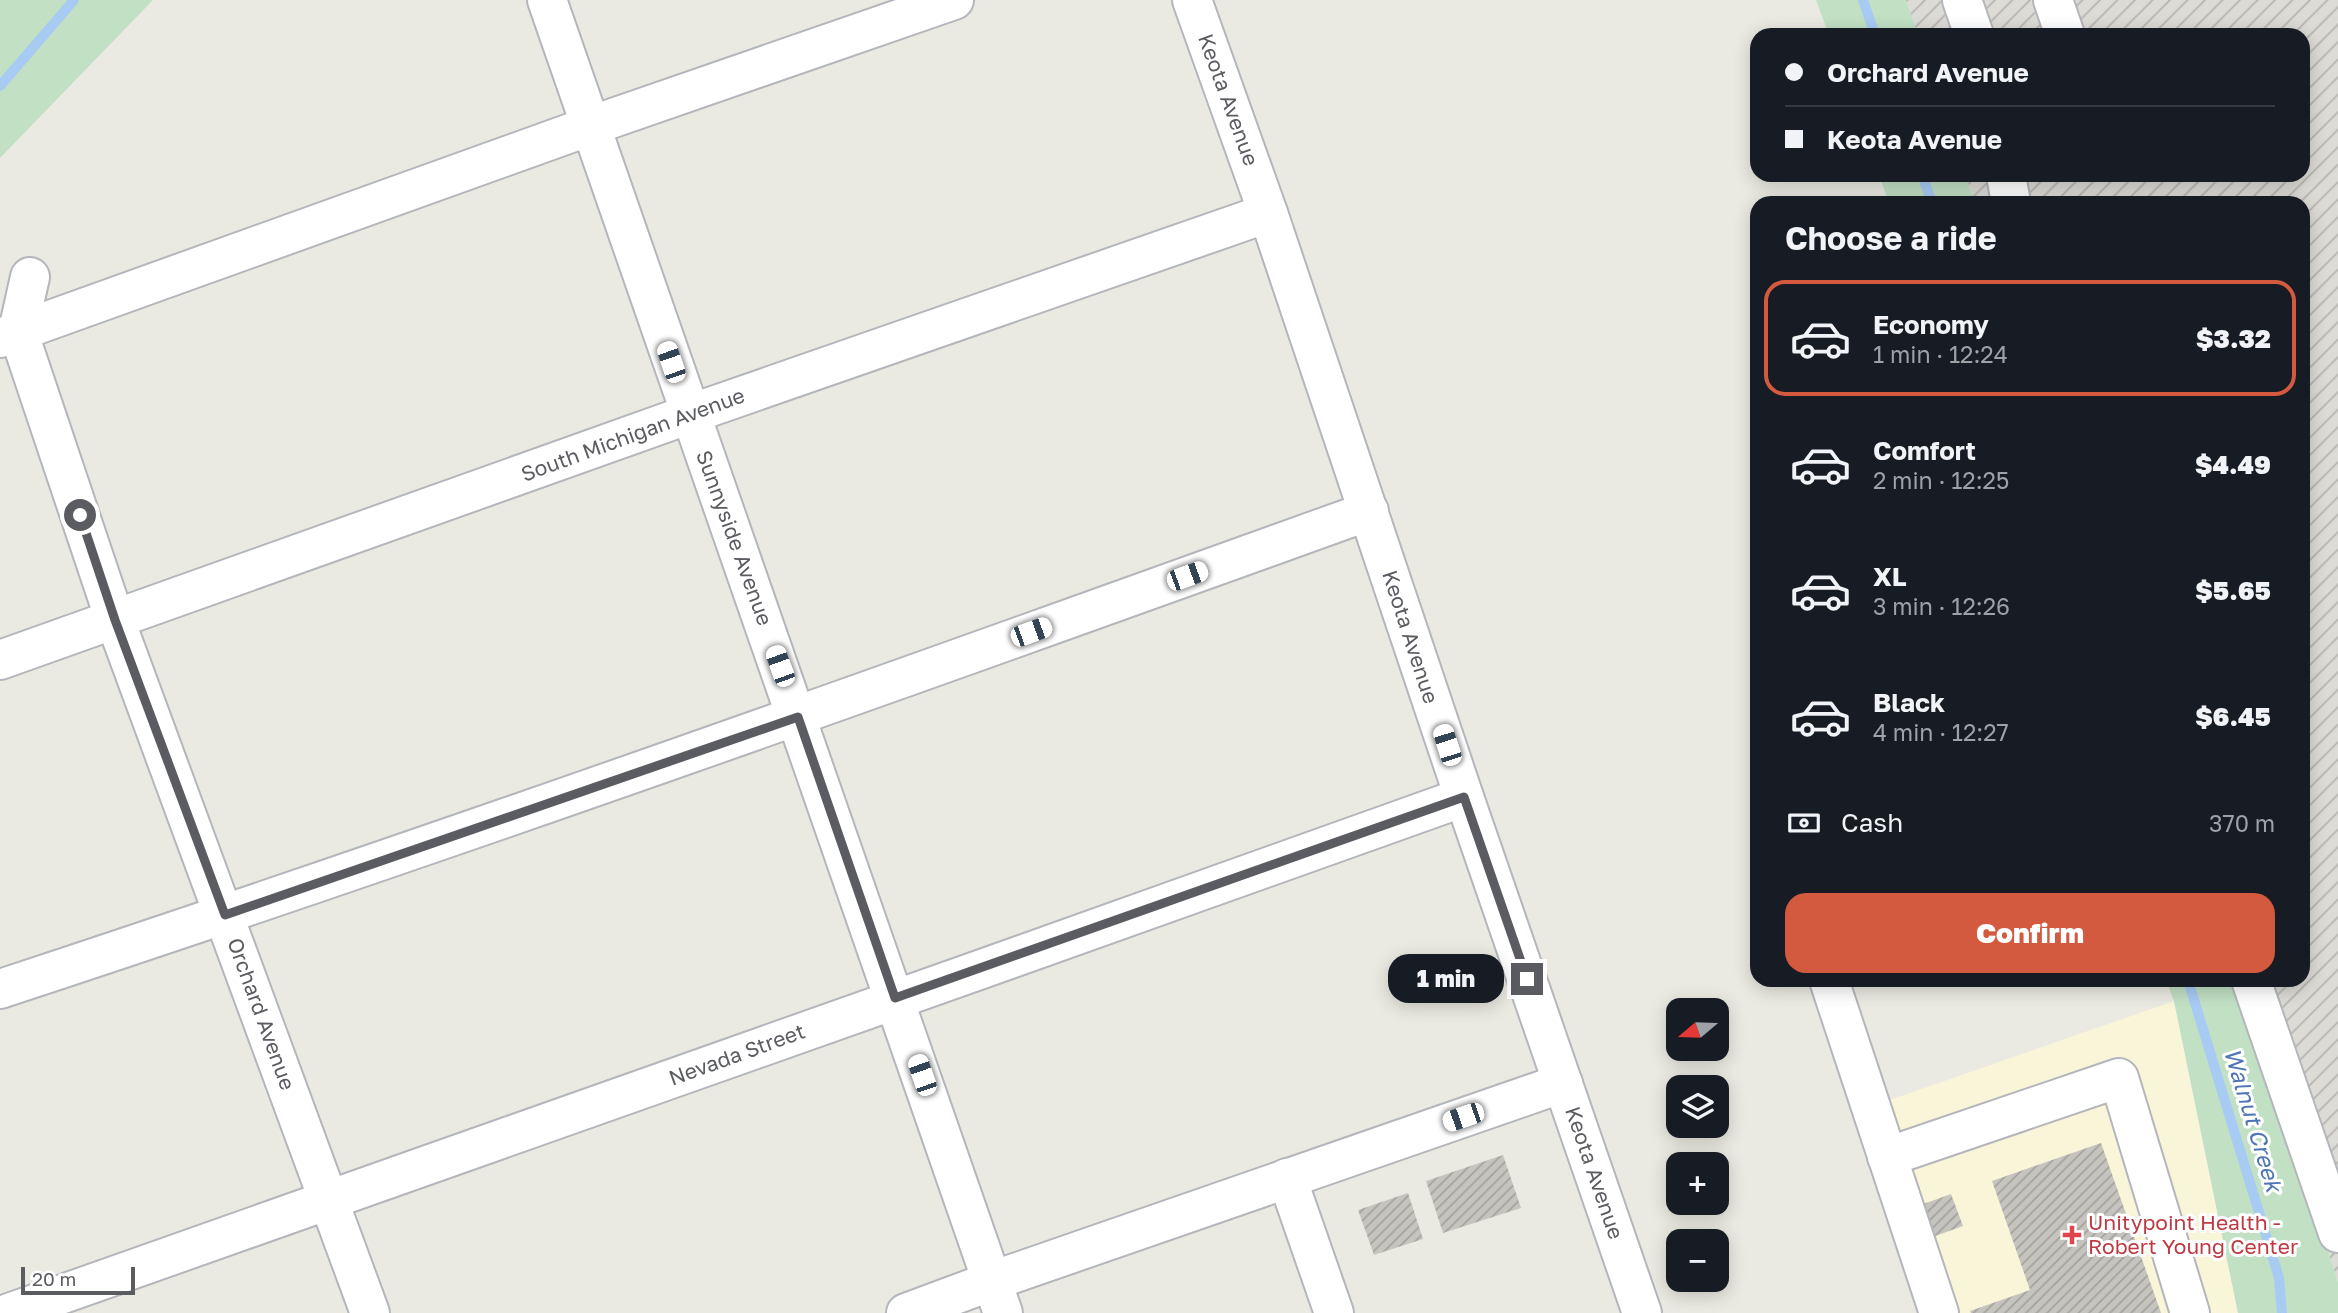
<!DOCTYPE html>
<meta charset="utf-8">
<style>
body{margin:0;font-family:"Golos Text",sans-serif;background:#20242c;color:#f1f3f6;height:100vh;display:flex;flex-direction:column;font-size:26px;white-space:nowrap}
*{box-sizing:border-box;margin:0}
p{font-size:23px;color:#9ea1a6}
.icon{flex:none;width:38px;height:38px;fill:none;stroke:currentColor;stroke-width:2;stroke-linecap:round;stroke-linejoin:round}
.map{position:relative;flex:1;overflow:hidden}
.drawer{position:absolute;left:1750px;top:196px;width:560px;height:791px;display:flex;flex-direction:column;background:#171b24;border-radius:21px;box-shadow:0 4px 18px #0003}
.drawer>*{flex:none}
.top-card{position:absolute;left:1750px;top:28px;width:560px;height:154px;border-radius:21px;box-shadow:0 4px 18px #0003;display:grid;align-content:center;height:154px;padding:0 35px;background:#171b24}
.needle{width:46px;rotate:251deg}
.buttons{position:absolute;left:1666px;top:998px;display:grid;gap:14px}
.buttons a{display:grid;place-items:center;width:63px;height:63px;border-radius:14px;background:#171b24;box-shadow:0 4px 18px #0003;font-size:35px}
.scale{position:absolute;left:21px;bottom:18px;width:114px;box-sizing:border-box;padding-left:7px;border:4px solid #5a5c61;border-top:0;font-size:19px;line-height:24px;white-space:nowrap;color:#5a5c61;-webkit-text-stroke:5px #fff;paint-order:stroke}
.end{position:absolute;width:32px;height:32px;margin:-16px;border:9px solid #5a5c61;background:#fff;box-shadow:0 0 0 4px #fff}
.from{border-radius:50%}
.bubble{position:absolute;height:49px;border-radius:21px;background:#171b24;box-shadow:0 4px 18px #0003;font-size:23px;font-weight:800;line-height:49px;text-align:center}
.car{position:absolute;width:21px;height:42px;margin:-21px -10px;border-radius:9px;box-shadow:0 0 5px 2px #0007;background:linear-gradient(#fff 24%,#345 0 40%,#fff 0 76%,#345 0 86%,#fff 0)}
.top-card b{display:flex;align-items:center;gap:24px;height:66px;font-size:26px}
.top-card b+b{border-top:2px solid #363941}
.top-card i{width:18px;height:18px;background:#f1f3f6}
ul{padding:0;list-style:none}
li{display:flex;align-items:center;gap:21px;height:116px;margin:0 14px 10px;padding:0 21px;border:4px solid transparent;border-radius:21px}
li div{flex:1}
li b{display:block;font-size:26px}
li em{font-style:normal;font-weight:800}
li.active{border-color:#d45a3f}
li>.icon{width:63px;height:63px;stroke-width:1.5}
h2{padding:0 35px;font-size:32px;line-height:84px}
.pay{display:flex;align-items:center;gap:18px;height:77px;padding:0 35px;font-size:26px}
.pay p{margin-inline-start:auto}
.button{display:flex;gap:14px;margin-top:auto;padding:14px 35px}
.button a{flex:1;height:80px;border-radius:21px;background:#d45a3f;color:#fff;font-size:28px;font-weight:800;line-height:80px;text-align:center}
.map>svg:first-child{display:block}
</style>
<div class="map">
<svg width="2338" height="1313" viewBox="0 0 2338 1313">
<defs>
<pattern id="industrial-furrows" width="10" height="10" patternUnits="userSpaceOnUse" patternTransform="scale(1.75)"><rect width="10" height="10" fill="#dddbd6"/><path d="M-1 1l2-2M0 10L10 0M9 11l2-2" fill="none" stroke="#b6b5b1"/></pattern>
<pattern id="building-hatch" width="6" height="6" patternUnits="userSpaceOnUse" patternTransform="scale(1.75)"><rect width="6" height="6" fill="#c6c4be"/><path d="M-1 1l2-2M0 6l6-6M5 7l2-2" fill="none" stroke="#a4a29e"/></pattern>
</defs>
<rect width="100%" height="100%" fill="#ebeae2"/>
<path fill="#f9f5d9" d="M 2174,1001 L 2238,1313 L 1956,1313 L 1887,1101 Z"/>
<path fill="url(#industrial-furrows)" d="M 1906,0 L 2338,0 L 2338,1282 L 2236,980 L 2303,980 L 2303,203 L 1975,203 L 1965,175 L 2303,175 L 2303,35 L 1918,35 Z"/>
<g fill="#c1e0c4">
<path d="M 0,0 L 153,0 L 0,158 Z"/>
<path d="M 1816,0 L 1906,0 L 1918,35 L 1829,35 Z"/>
<path d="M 1879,175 L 1965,175 L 1975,203 L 1889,203 Z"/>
<path d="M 2166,980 L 2236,980 L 2338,1282 L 2338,1313 L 2238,1313 L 2174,1001 Z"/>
</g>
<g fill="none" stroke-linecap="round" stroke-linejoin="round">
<g stroke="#a8cbf4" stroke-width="10">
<path d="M 1863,0 L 1875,35"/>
<path d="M 0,86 L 74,0"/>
<path d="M 1922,175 L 1932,203"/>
<path d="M 2188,980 L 2279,1278 L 2282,1313"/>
</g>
</g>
<g fill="url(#building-hatch)">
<path d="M 2101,1143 L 2161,1313 L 1971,1313 L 1970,1311 L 2030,1290 L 1992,1181 Z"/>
<path d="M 1503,1155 L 1521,1208 L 1443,1233 L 1426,1181 Z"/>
<path d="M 1408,1193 L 1423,1239 L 1374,1255 L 1358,1210 Z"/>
<path d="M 1951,1194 L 1963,1226 L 1930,1238 L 1918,1206 Z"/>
</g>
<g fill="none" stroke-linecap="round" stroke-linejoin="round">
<defs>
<g id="minor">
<path d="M 547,0 L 1003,1313"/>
<path d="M 1192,0 L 1268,213 L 1464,797 L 1642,1313"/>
<path d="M 1962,0 L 1974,35"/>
<path d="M 2053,0 L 2065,35"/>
<path d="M 2006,175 L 2011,203"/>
<path d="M 30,277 L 18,331 L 115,620 L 370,1313"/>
<path d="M 0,338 L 590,126 L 954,0"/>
<path d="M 0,660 L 690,414 L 1268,213"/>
<path d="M 1829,980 L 1939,1313"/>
<path d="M 2251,980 L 2338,1233"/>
<path d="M 0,989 C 459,838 914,675 1369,511"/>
<path d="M 1887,1157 L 2119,1078 L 2190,1313"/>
<path d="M 1287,1178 L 1334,1313"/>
<path d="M 9,1313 C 496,1145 979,969 1464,797"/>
<path d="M 906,1313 L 992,1281 L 1563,1083"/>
</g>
</defs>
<use href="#minor" stroke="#b4b6bb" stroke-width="42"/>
<use href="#minor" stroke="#fff" stroke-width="38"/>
</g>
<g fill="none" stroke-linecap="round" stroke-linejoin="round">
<path stroke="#5a5c61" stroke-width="9" d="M 80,515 L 115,620 L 225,915 L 798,717 L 895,998 L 1464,797 L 1527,979"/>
</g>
<path fill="#e0444e" stroke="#fff" stroke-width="2.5" d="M2068.5 1224.5h7v7h7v7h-7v7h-7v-7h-7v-7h7z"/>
<g text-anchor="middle" stroke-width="6" stroke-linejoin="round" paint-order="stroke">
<g font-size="21" fill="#5a5c61" stroke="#fff">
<text transform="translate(1228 100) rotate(70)" y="7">Keota Avenue</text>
<text transform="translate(633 435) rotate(-20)" y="7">South Michigan Avenue</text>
<text transform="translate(734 538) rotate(70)" y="7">Sunnyside Avenue</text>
<text transform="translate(1410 637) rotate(72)" y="7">Keota Avenue</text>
<text transform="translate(261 1014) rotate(70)" y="7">Orchard Avenue</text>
<text transform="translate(737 1055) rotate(-20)" y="7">Nevada Street</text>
<text transform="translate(1594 1173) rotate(71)" y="7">Keota Avenue</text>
</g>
<g font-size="21" fill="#be3a42" stroke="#fff" text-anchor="start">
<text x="2088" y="1230">Unitypoint Health -<tspan x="2088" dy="24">Robert Young Center</tspan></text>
</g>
<g font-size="23" font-style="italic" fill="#4f75b4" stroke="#fff">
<text transform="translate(2253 1120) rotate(73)" y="8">Walnut Creek</text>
</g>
</g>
</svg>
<div class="buttons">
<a><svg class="needle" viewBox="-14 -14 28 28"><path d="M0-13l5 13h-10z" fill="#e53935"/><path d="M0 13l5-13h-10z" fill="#9ea1a6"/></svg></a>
<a><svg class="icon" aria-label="layers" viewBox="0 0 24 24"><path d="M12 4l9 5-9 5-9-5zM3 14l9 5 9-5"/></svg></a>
<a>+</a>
<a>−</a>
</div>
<div class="scale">20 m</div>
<i class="end from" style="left:80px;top:515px"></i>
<i class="end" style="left:1527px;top:979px"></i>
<div class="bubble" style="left:1388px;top:954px;width:116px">1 min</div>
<i class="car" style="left:671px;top:362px;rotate:341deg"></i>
<i class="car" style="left:1187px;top:576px;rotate:70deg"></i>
<i class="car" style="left:1031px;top:632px;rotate:70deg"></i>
<i class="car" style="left:780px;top:666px;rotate:340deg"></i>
<i class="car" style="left:1447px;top:745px;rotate:342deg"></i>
<i class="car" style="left:922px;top:1075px;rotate:341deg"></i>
<i class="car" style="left:1463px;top:1117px;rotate:251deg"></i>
<div class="top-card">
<b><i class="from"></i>Orchard Avenue</b>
<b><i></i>Keota Avenue</b>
</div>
<section class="drawer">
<h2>Choose a ride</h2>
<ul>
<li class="active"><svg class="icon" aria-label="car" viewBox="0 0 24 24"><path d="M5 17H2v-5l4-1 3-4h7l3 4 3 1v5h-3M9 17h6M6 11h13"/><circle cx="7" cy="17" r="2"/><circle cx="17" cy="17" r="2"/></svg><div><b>Economy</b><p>1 min · 12:24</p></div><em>$3.32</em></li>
<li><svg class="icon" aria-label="car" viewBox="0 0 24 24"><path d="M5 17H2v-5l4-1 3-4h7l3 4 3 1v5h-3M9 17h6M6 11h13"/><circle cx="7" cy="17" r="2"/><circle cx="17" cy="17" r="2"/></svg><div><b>Comfort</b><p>2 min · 12:25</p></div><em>$4.49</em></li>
<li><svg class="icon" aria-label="car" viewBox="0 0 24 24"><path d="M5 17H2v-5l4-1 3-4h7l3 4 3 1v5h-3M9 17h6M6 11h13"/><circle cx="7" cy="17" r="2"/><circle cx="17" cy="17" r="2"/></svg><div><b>XL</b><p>3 min · 12:26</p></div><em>$5.65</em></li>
<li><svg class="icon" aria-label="car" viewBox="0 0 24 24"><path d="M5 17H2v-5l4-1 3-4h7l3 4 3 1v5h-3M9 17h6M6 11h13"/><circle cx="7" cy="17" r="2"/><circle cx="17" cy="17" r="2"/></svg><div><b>Black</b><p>4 min · 12:27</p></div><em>$6.45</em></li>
</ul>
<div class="pay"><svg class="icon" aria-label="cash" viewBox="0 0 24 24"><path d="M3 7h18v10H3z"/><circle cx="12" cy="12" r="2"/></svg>Cash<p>370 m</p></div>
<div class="button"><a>Confirm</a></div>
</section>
</div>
